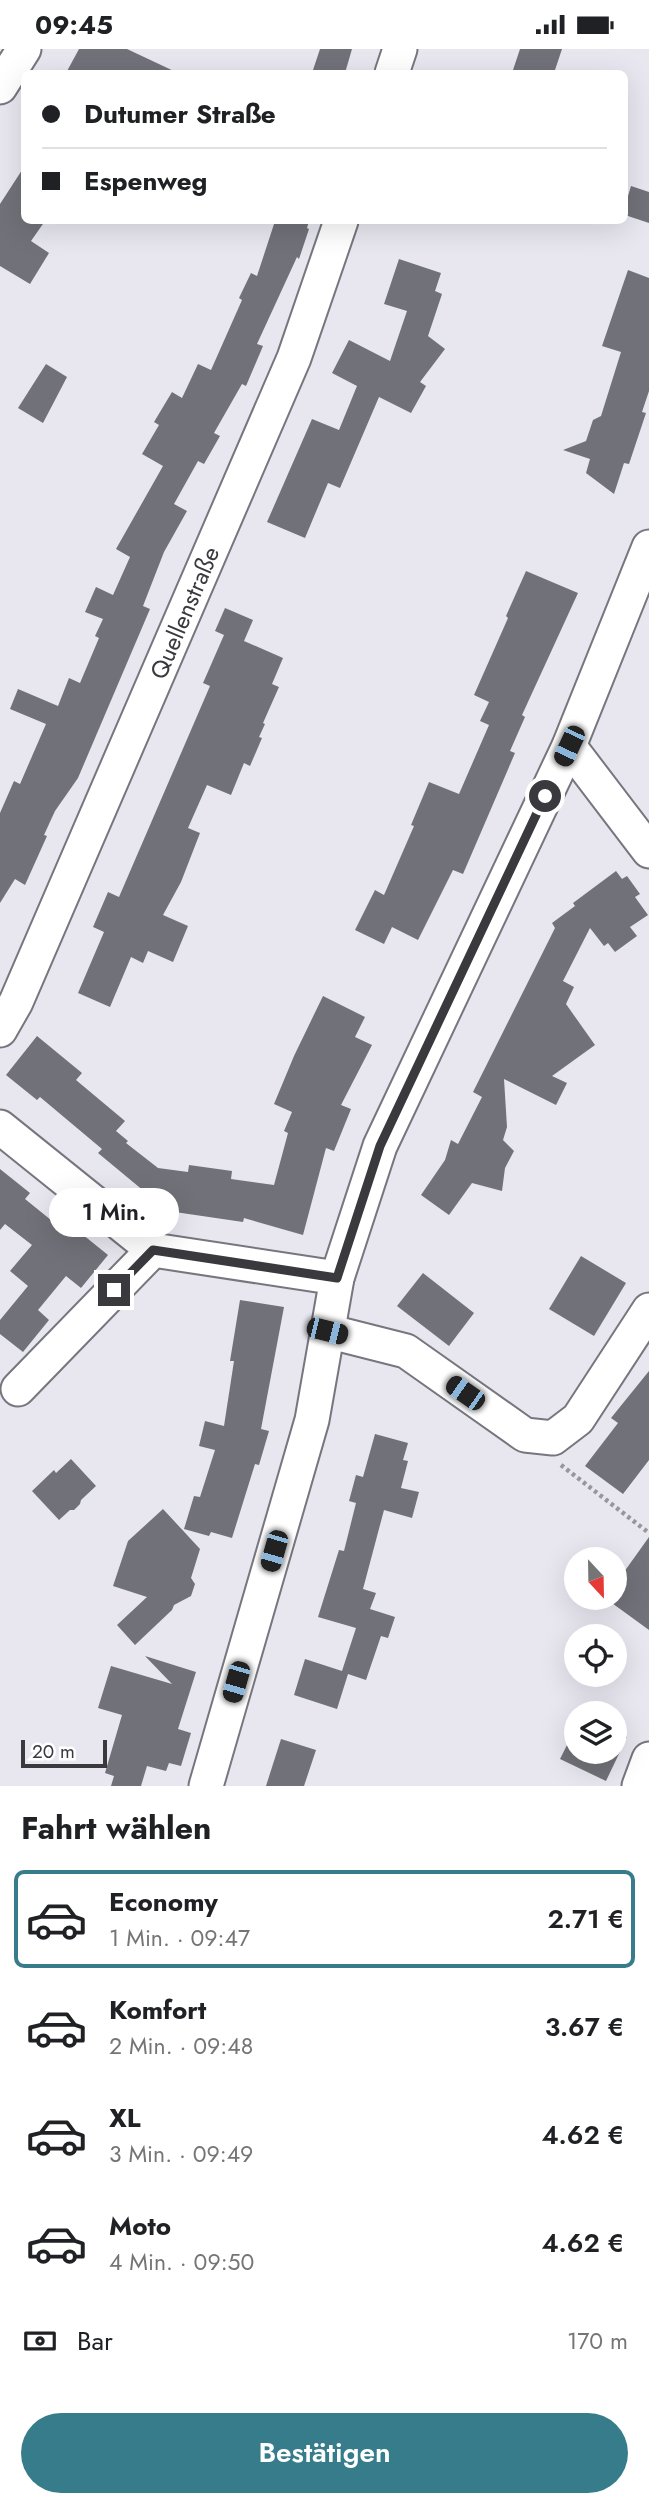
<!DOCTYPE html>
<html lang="de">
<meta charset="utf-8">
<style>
body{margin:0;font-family:Jost,sans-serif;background:#f2f2f2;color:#202124;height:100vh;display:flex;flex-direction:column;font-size:26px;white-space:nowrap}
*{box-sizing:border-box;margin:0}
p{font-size:23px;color:#757577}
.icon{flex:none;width:38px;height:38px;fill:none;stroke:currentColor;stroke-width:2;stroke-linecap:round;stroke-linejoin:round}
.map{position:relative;height:1737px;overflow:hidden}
.side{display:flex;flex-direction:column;background:#fff;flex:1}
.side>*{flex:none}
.banner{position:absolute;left:21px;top:21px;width:607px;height:154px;border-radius:10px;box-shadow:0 7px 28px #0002;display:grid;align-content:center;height:154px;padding:0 21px;background:#fff}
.needle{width:46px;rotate:158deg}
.controls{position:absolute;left:564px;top:1498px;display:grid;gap:14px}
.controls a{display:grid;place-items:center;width:63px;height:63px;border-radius:50%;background:#fff;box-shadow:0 7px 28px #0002;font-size:35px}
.scale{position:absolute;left:21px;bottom:18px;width:86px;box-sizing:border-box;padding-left:7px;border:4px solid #3a3a3e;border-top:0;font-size:19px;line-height:24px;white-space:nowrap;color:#3a3a3e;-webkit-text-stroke:5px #fff;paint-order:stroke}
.end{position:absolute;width:32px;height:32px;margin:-16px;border:9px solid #3a3a3e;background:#fff;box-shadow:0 0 0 4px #fff}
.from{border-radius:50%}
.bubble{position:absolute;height:49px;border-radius:24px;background:#fff;box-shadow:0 7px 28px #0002;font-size:23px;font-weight:600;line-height:49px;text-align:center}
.car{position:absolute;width:21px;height:42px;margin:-21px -10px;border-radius:9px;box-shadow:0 0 5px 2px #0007;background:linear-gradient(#222 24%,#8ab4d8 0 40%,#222 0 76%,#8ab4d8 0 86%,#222 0)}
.banner b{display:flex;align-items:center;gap:24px;height:66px;font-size:26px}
.banner b+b{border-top:2px solid #e0e0e0}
.banner i{width:18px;height:18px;background:#202124}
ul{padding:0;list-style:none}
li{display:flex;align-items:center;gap:21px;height:98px;margin:0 14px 10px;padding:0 7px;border:4px solid transparent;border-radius:10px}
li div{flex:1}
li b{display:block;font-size:26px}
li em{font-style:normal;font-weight:600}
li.active{border-color:#377c8b}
li>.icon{width:63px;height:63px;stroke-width:1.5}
h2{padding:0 21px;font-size:32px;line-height:84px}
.pay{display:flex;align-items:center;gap:18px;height:77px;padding:0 21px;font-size:26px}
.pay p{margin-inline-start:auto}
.cta{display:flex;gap:14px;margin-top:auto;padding:14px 21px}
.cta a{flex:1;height:80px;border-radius:42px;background:#377c8b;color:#fff;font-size:28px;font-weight:600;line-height:80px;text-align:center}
.status{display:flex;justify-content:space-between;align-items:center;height:49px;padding:0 35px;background:#fff;direction:ltr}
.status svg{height:19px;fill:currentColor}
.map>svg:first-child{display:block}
</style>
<div class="status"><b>09:45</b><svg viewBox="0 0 49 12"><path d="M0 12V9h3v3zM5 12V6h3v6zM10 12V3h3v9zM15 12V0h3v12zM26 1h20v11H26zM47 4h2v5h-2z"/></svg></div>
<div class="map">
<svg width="649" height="1737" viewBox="0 0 649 1737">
<rect width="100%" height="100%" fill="#e8e7f0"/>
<g fill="#717179">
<path d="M 79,0 L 127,0 L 178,24 L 66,24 Z"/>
<path d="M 320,0 L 352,0 L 345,24 L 312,24 Z"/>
<path d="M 520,0 L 562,0 L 554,24 L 512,24 Z"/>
<path d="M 24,118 L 24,172 L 45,172 L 31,192 L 49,204 L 30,235 L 0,217 L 0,155 Z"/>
<path d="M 631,137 L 649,143 L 649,174 L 625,166 L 625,157 Z"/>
<path d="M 275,172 L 309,172 L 307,179 L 309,180 L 299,210 L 297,208 L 257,295 L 263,297 L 246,337 L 242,335 L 214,384 L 220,387 L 204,415 L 198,412 L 174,455 L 187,462 L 164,503 L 143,557 L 150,560 L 78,729 L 55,762 L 44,786 L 47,787 L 25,836 L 15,830 L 0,854 L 0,764 L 14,732 L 20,735 L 46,675 L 10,660 L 18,640 L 58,657 L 69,629 L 80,634 L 99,589 L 95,587 L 103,570 L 85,563 L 96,538 L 113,546 L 130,508 L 116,500 L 163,417 L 142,405 L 159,376 L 154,373 L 172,343 L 182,349 L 198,315 L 211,321 L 242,251 L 239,249 L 251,224 L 257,227 Z"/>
<path d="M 399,210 L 441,224 L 435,242 L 442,245 L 428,287 L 445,300 L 420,333 L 426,337 L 411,364 L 379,348 L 340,439 L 328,434 L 305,489 L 267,473 L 312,370 L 339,381 L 357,337 L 332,324 L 349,291 L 390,312 L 407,262 L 384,255 Z"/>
<path d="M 628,221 L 649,229 L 649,342 L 642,363 L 646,364 L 629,415 L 624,414 L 614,445 L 586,424 L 590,410 L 563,401 L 586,392 L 593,371 L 601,367 L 621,303 L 602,297 Z"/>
<path d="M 46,315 L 67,328 L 43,374 L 18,359 Z"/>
<path d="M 526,522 L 578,544 L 522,666 L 525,668 L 510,702 L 515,704 L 463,825 L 453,821 L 418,891 L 392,878 L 384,895 L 355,881 L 375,841 L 384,846 L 414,777 L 411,776 L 429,733 L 459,745 L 489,676 L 480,672 L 489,653 L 474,646 L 508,569 L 506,567 Z"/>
<path d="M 225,559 L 253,571 L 244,592 L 283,609 L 272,635 L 279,638 L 263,674 L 265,675 L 259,688 L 262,689 L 250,717 L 244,714 L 231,746 L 207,736 L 188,779 L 200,784 L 181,833 L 163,866 L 188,877 L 173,913 L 148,902 L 143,914 L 131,908 L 110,958 L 78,944 L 104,883 L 93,878 L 108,843 L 119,848 L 210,637 L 203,634 L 224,586 L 215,582 Z"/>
<path d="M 616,822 L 622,830 L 627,827 L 640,845 L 635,848 L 648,866 L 630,878 L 637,887 L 615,903 L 608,894 L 604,897 L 590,879 L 563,932 L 574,938 L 566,955 L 595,996 L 552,1027 L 567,1034 L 556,1056 L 504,1030 L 507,1078 L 503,1091 L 514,1102 L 505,1119 L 502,1142 L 472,1134 L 449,1166 L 421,1146 L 445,1111 L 451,1091 L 458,1095 L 482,1048 L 473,1043 L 555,879 L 552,874 L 575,857 L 573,854 Z"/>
<path d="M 323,947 L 365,968 L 355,988 L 372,996 L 341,1056 L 351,1060 L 334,1102 L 326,1099 L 303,1186 L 244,1169 L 243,1173 L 168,1162 L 98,1104 L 102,1100 L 40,1048 L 37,1051 L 6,1026 L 37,987 L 82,1024 L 76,1031 L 125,1072 L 116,1082 L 128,1092 L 126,1094 L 158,1119 L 188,1123 L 189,1116 L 232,1122 L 231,1130 L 274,1136 L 288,1084 L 284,1082 L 292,1063 L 274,1055 L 294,1007 Z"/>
<path d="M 0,1120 L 30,1144 L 25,1150 L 72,1188 L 77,1181 L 108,1206 L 81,1239 L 66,1227 L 38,1261 L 49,1271 L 23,1303 L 0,1285 L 0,1271 L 28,1237 L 10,1222 L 32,1196 L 5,1175 L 0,1181 Z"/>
<path d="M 581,1207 L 626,1234 L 594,1287 L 549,1260 Z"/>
<path d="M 423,1224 L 474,1264 L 449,1297 L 397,1257 Z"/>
<path d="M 240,1251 L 284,1258 L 261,1380 L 269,1382 L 259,1416 L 255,1415 L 232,1489 L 211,1483 L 209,1487 L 184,1480 L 194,1447 L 200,1448 L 215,1401 L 199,1397 L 205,1372 L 224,1377 L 234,1312 L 230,1312 Z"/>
<path d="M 649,1322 L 649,1411 L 623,1445 L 585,1417 L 618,1374 L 611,1369 Z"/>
<path d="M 375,1385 L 408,1394 L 403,1411 L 408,1412 L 401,1439 L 419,1443 L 412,1469 L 384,1461 L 363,1540 L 376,1544 L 370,1560 L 395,1568 L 388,1589 L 381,1587 L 366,1631 L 348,1625 L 337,1660 L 294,1646 L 305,1610 L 342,1622 L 356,1579 L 318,1568 L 339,1501 L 344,1502 L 356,1454 L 349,1452 L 356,1426 L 363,1428 Z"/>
<path d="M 71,1410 L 96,1437 L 81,1451 L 80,1455 L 74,1461 L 70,1461 L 59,1471 L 32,1442 L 54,1421 L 56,1424 Z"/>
<path d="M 163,1460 L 200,1500 L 191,1529 L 195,1535 L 191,1547 L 174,1556 L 172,1561 L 135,1596 L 117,1576 L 147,1548 L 113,1537 L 128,1492 Z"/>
<path d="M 649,1488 L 649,1581 L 605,1549 L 614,1549 L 614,1537 Z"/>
<path d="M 145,1607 L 196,1623 L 178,1680 L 191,1684 L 181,1717 L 169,1714 L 166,1722 L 147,1717 L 141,1737 L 111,1737 L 114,1727 L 105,1724 L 122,1666 L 98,1659 L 111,1617 L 172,1635 Z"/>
<path d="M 576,1678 L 576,1703 L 614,1703 L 614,1682 L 627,1688 L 606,1732 L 560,1710 Z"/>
<path d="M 281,1690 L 316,1701 L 304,1737 L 266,1737 Z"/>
</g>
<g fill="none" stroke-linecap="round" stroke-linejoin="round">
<defs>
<g id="minor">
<path d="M 392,24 L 400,0"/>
<path d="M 0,38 L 24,0"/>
<path d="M 569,697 L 649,802"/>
<path d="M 0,981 L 16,953 L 294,309 L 341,172"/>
<path d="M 0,1078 L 153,1201 L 337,1229"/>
<path d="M 327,1282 L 406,1302 L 525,1386 L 553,1389 L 578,1370 L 649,1261"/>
<path d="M 18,1340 L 153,1201"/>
<path d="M 206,1737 L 312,1371 L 337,1229 L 380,1097 L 569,697 L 649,498"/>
<path d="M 639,1737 L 649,1710"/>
</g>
</defs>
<use href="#minor" stroke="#76767e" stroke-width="37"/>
<path stroke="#97969d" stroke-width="4.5" stroke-dasharray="3.5 3.5" stroke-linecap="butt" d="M 561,1416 L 649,1484"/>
<use href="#minor" stroke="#fff" stroke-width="33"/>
</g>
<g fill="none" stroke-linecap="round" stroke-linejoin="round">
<path stroke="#3a3a3e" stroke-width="9" d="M 114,1241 L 153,1201 L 337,1229 L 380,1097 L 545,747"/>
</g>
<g text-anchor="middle" stroke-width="7" stroke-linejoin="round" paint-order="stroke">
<g font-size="24" fill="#3a3a3e" stroke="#fff">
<text transform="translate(185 564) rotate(-67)" y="8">Quellenstraße</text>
</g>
</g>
</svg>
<div class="controls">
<a><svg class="needle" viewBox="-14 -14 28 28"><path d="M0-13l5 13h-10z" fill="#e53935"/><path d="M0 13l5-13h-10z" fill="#757577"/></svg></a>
<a><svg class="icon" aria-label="locate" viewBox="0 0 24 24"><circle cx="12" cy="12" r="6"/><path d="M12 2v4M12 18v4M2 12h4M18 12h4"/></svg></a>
<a><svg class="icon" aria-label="layers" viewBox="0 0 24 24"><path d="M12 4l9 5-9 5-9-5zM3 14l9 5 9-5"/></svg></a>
</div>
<div class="scale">20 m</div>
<i class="end from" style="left:545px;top:747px"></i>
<i class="end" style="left:114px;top:1241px"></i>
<div class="bubble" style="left:49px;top:1139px;width:130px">1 Min.</div>
<i class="car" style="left:569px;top:697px;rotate:205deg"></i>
<i class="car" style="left:327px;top:1282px;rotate:104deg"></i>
<i class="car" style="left:465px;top:1344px;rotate:305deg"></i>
<i class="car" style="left:274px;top:1502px;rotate:196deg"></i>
<i class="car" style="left:236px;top:1633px;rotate:196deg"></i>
<div class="banner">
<b><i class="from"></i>Dutumer Straße</b>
<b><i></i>Espenweg</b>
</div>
</div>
<section class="side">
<h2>Fahrt wählen</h2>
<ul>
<li class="active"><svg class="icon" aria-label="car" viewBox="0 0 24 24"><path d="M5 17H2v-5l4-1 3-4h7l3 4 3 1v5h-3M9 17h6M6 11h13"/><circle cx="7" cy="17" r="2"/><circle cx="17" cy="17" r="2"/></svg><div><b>Economy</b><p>1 Min. · 09:47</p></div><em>2.71 €</em></li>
<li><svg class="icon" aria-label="car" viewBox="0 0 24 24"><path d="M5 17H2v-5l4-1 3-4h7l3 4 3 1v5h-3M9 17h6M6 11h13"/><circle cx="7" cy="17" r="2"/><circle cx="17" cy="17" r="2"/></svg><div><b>Komfort</b><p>2 Min. · 09:48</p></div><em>3.67 €</em></li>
<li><svg class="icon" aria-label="car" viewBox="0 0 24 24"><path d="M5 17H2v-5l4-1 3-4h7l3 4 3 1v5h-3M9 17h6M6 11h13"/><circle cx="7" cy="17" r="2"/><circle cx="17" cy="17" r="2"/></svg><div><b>XL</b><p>3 Min. · 09:49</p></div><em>4.62 €</em></li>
<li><svg class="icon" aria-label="car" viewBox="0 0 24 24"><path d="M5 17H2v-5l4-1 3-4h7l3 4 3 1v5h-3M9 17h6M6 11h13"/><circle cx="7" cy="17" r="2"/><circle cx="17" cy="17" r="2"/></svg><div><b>Moto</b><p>4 Min. · 09:50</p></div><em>4.62 €</em></li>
</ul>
<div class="pay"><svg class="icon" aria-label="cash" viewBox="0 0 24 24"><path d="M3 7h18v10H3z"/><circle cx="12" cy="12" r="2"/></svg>Bar<p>170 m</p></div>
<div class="cta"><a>Bestätigen</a></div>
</section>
